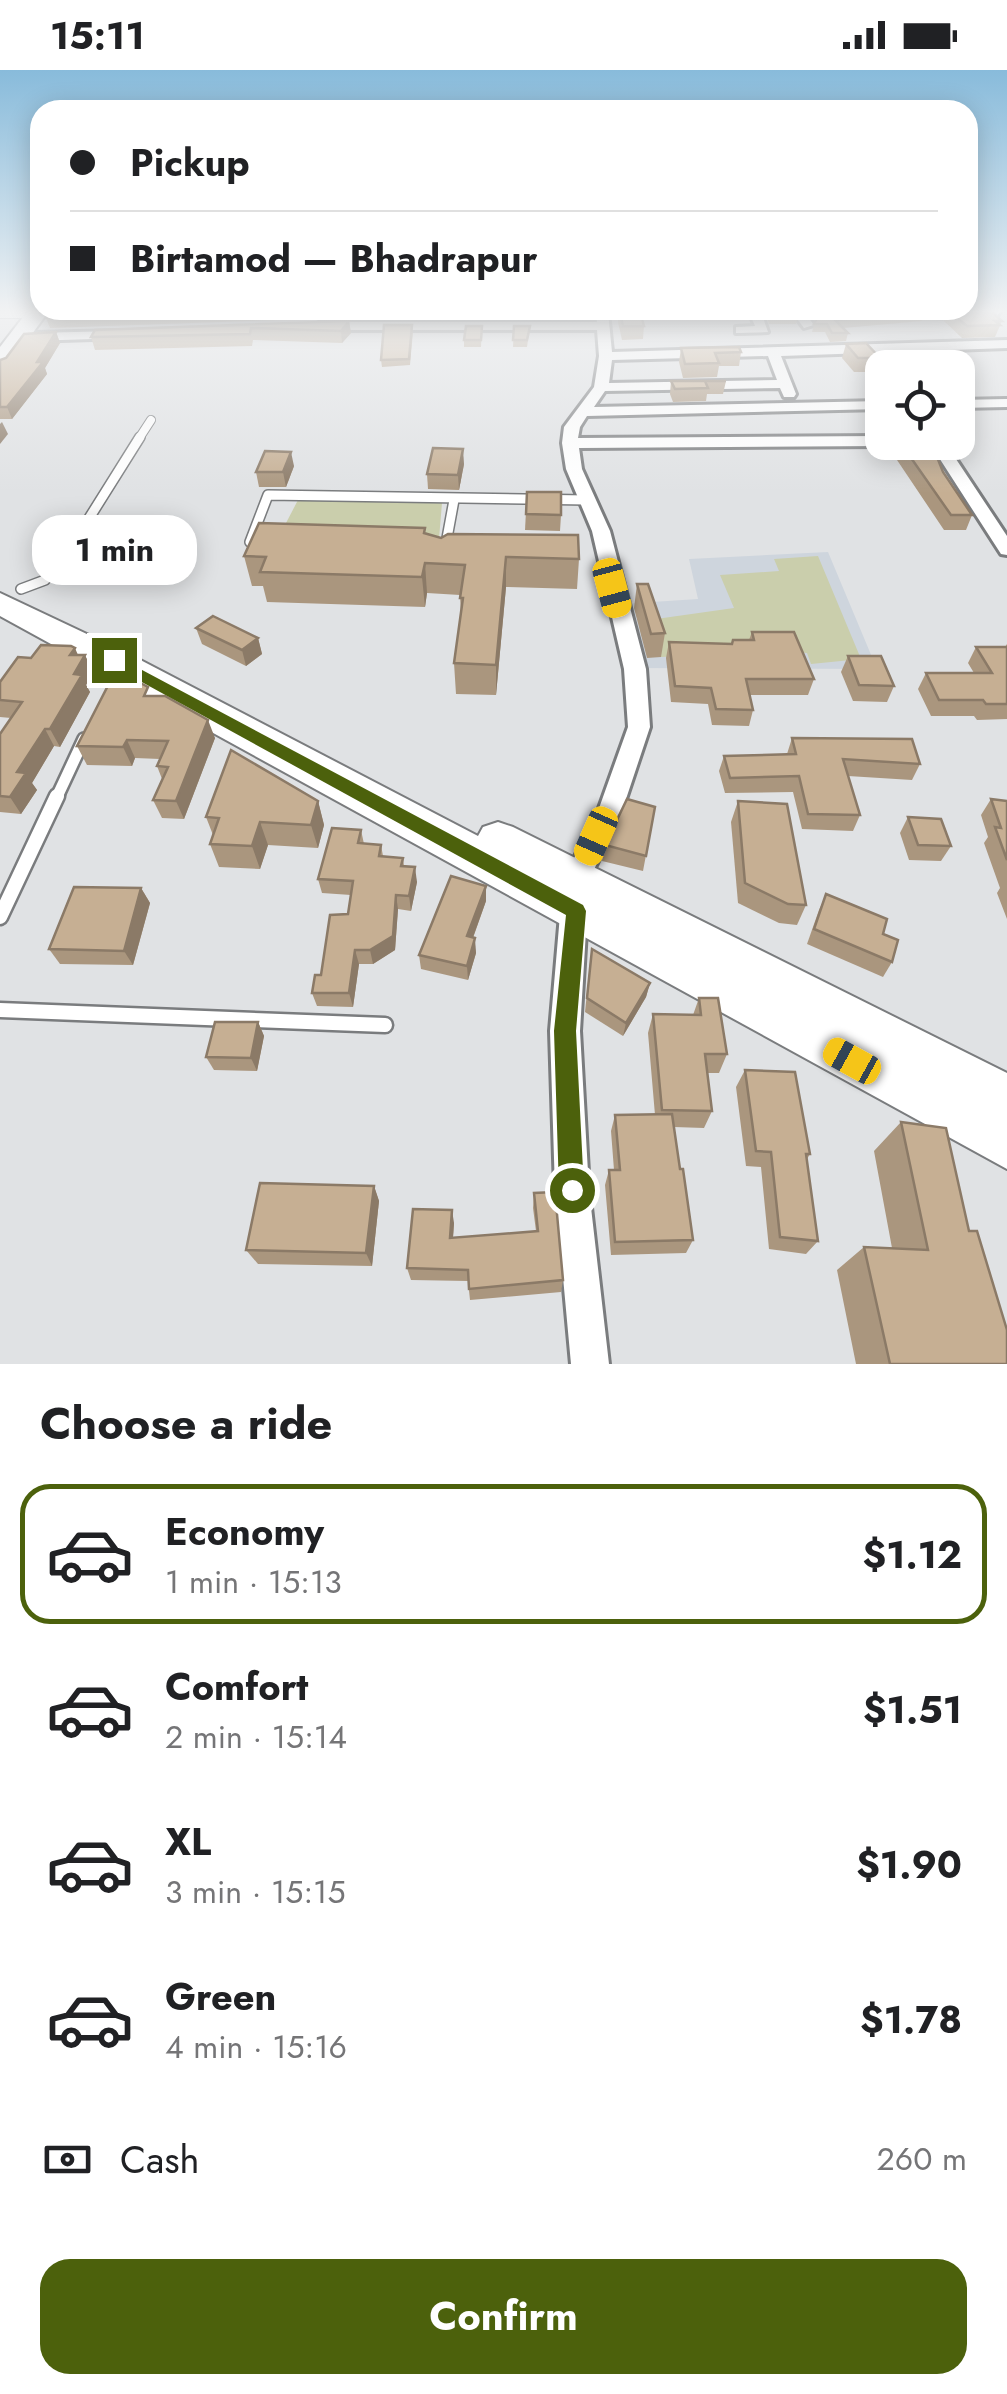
<!DOCTYPE html>
<meta charset="utf-8">
<style>
body{margin:0;font-family:Jost,sans-serif;background:#f2f2f2;color:#202124;height:100vh;display:flex;flex-direction:column;font-size:38px;white-space:nowrap}
*{box-sizing:border-box;margin:0}
p{font-size:32px;color:#757577}
.icon{flex:none;width:55px;height:55px;fill:none;stroke:currentColor;stroke-width:2;stroke-linecap:round;stroke-linejoin:round}
.map{position:relative;height:1294px;overflow:hidden}
.drawer{display:flex;flex-direction:column;background:#fff;flex:1}
.drawer>*{flex:none}
.top-card{position:absolute;left:30px;top:30px;width:948px;height:220px;border-radius:30px;box-shadow:0 5px 25px #0003;display:grid;align-content:center;height:220px;padding:0 40px;background:#fff}
.controls{position:absolute;left:865px;top:280px;display:grid;gap:20px}
.controls a{display:grid;place-items:center;width:110px;height:110px;border-radius:20px;background:#fff;box-shadow:0 5px 25px #0003;font-size:50px}
.end{position:absolute;width:45px;height:45px;margin:-22px;border:12px solid #4c610c;background:#fff;box-shadow:0 0 0 5px #fff}
.from{border-radius:50%}
.bubble{position:absolute;height:70px;border-radius:30px;background:#fff;box-shadow:0 5px 25px #0003;font-size:32px;font-weight:700;line-height:70px;text-align:center}
.car{position:absolute;width:30px;height:60px;margin:-30px -15px;border-radius:12px;box-shadow:0 0 8px 2px #0007;background:linear-gradient(#f5c518 24%,#345 0 40%,#f5c518 0 76%,#345 0 86%,#f5c518 0)}
.top-card b{display:flex;align-items:center;gap:35px;height:95px;font-size:38px}
.top-card b+b{border-top:2px solid #e0e0e0}
.top-card i{width:25px;height:25px;background:#202124}
ul{padding:0;list-style:none}
li{display:flex;align-items:center;gap:30px;height:140px;margin:0 20px 15px;padding:0 20px;border:5px solid transparent;border-radius:30px}
li div{flex:1}
li b{display:block;font-size:38px}
li em{font-style:normal;font-weight:700}
li.on{border-color:#4c610c}
li>.icon{width:90px;height:90px;stroke-width:1.5}
h2{padding:0 40px;font-size:45px;line-height:120px}
.pay{display:flex;align-items:center;gap:25px;height:110px;padding:0 40px;font-size:38px}
.pay p{margin-inline-start:auto}
.button{display:flex;gap:20px;margin-top:auto;padding:20px 40px}
.button a{flex:1;height:115px;border-radius:30px;background:#4c610c;color:#fff;font-size:40px;font-weight:700;line-height:115px;text-align:center}
.status{display:flex;justify-content:space-between;align-items:center;height:70px;padding:0 50px;background:#fff;direction:ltr}
.status svg{height:28px;fill:currentColor}
.map>svg:first-child{display:block}
</style>
<div class="status"><b>15:11</b><svg viewBox="0 0 49 12"><path d="M0 12V9h3v3zM5 12V6h3v6zM10 12V3h3v9zM15 12V0h3v12zM26 1h20v11H26zM47 4h2v5h-2z"/></svg></div>
<div class="map">
<svg width="1007" height="1294" viewBox="0 0 1007 1294">
<rect width="100%" height="100%" fill="#e0e2e4"/>
<path fill="#ced5dd" d="M 828,482 L 877,599 L 629,598 L 606,535 L 698,529 L 689,489 Z"/>
<g fill="#caceac">
<path d="M 298,430 L 442,433 L 438,481 L 273,478 Z"/>
<path d="M 818,486 L 861,589 L 811,594 L 807,583 L 791,582 L 661,587 L 649,550 L 734,538 L 720,505 L 779,501 L 774,489 Z"/>
</g>
<g fill="none" stroke-linecap="round" stroke-linejoin="round">
<defs>
<g id="lane-far3">
<path d="M 0,244 L 21,244"/>
<path d="M 138,370 L 151,350"/>
</g>
<g id="lane-far2">
<path d="M 250,472 L 268,425 L 587,430"/>
<path d="M 445,479 L 454,430"/>
<path d="M 21,519 L 45,510 L 61,493 L 140,367"/>
</g>
<path id="lane-far1" d="M 56,729 L 84,669"/>
<g id="lane">
<path d="M 0,847 L 57,726"/>
<path d="M 0,940 L 385,955"/>
</g>
<g id="street">
<path d="M 596,242 L 608,242 L 612,282 L 1007,270 L 1007,278 L 781,286 L 796,324 L 794,327 L 784,327 L 780,318 L 605,321 L 594,337 L 882,331 L 882,339 L 587,346 L 580,357 L 578,368 L 882,366 L 882,372 L 889,372 L 882,376 L 579,378 L 582,399 L 610,461 L 646,599 L 650,657 L 622,741 L 589,810 L 580,961 L 589,1120 L 609,1294 L 571,1294 L 555,1120 L 550,961 L 563,810 L 598,741 L 628,657 L 624,599 L 592,461 L 566,399 L 562,373 L 564,357 L 594,317 L 599,286 L 597,260 L 320,260 L 314,256 L 320,252 L 597,252 ZM 768,286 L 777,310 L 609,313 L 612,290 Z"/>
<path d="M 749,242 L 761,242 L 768,262 L 736,263 L 736,257 L 755,256 Z"/>
<path d="M 792,242 L 804,242 L 814,255 L 804,258 Z"/>
<path d="M 1000,242 L 995,248 L 899,247 L 893,243 Z"/>
<path d="M 118,261 L 123,262 L 123,268 L 31,271 L 25,267 L 31,263 Z"/>
<path d="M 1007,329 L 1007,337 L 958,338 L 958,330 Z"/>
<path d="M 958,370 L 959,372 L 952,383 L 1007,466 L 1007,485 L 1001,484 L 936,383 L 943,372 Z"/>
</g>
<g id="primary">
<path d="M 27,242 L 48,242 L 8,297 L 0,299 L 0,277 Z"/>
<path d="M 0,523 L 127,583 L 478,766 L 483,757 L 498,752 L 513,757 L 1007,1003 L 1007,1099 L 0,546 Z"/>
</g>
</defs>
<use href="#lane-far3" stroke="#7a7c7e" stroke-width="10"/>
<use href="#lane-far2" stroke="#7a7c7e" stroke-width="12"/>
<use href="#lane-far1" stroke="#7a7c7e" stroke-width="16"/>
<use href="#lane" stroke="#7a7c7e" stroke-width="19"/>
<use href="#street" stroke="#7a7c7e" stroke-width="6"/>
<use href="#primary" stroke="#7a7c7e" stroke-width="4"/>
<use href="#lane-far3" stroke="#fff" stroke-width="8"/>
<use href="#lane-far2" stroke="#fff" stroke-width="9"/>
<use href="#lane-far1" stroke="#fff" stroke-width="11"/>
<use href="#lane" stroke="#fff" stroke-width="14"/>
<use href="#street" fill="#fff" fill-rule="evenodd"/>
<use href="#primary" fill="#fff" fill-rule="evenodd"/>
</g>
<g fill="#aa967e">
<path d="M 51,242 L 368,242 L 364,247 L 50,258 L 46,248 Z"/>
<path d="M 619,242 L 640,242 L 644,256 L 643,269 L 622,270 L 618,252 Z"/>
<path d="M 765,242 L 796,242 L 798,246 L 796,254 L 769,254 Z"/>
<path d="M 807,242 L 901,242 L 925,243 L 922,251 L 843,258 L 848,263 L 846,271 L 830,272 L 825,262 L 812,262 L 815,251 Z"/>
<path d="M 947,242 L 992,242 L 1002,251 L 995,267 L 962,268 L 944,251 Z"/>
<path d="M 349,251 L 351,263 L 342,273 L 253,270 L 252,276 L 95,280 L 91,267 Z"/>
<path d="M 482,256 L 481,277 L 464,277 L 464,270 Z"/>
<path d="M 514,256 L 529,263 L 527,277 L 513,277 Z"/>
<path d="M 56,262 L 60,273 L 45,298 L 47,304 L 12,349 L 0,349 L 0,290 Z"/>
<path d="M 413,262 L 410,295 L 382,297 L 381,290 Z"/>
<path d="M 846,274 L 880,288 L 876,302 L 854,302 L 842,288 Z"/>
<path d="M 681,278 L 741,282 L 739,296 L 719,296 L 717,307 L 683,308 L 679,292 Z"/>
<path d="M 671,311 L 726,311 L 723,324 L 707,324 L 706,331 L 673,332 L 670,324 Z"/>
<path d="M 873,342 L 882,342 L 882,363 L 872,362 L 868,356 Z"/>
<path d="M 885,372 L 931,372 L 943,402 L 972,445 L 966,460 L 944,460 L 897,390 L 889,390 L 883,380 Z"/>
<path d="M 464,394 L 459,420 L 428,419 L 427,404 Z"/>
<path d="M 294,396 L 286,417 L 259,417 L 256,402 Z"/>
<path d="M 527,422 L 561,445 L 560,461 L 525,460 Z"/>
<path d="M 426,464 L 441,468 L 579,489 L 577,519 L 506,517 L 496,625 L 456,624 L 454,593 L 461,546 L 460,525 L 427,523 L 425,537 L 267,532 L 263,516 L 252,516 L 244,486 Z"/>
<path d="M 637,514 L 665,563 L 661,587 L 647,588 L 634,538 Z"/>
<path d="M 196,558 L 258,568 L 262,584 L 246,596 L 202,574 Z"/>
<path d="M 752,562 L 814,609 L 808,625 L 750,625 L 753,640 L 749,656 L 712,655 L 708,634 L 671,632 L 666,588 L 669,572 L 732,574 L 749,570 Z"/>
<path d="M 1007,574 L 1007,649 L 977,650 L 974,646 L 931,646 L 918,619 L 926,603 L 974,603 L 968,593 L 976,577 L 1005,577 Z"/>
<path d="M 85,585 L 93,603 L 86,615 L 90,622 L 60,677 L 54,676 L 32,713 L 37,720 L 21,744 L 0,742 L 0,664 L 11,648 L 0,647 L 0,612 L 31,588 Z"/>
<path d="M 848,586 L 894,616 L 887,632 L 853,631 L 841,602 Z"/>
<path d="M 152,626 L 215,668 L 184,749 L 162,748 L 153,730 L 162,709 L 157,696 L 160,689 L 135,688 L 132,696 L 87,695 L 77,676 Z"/>
<path d="M 792,668 L 920,694 L 912,710 L 848,706 L 860,745 L 853,761 L 802,759 L 793,722 L 725,723 L 719,701 L 724,686 L 787,684 Z"/>
<path d="M 991,729 L 1007,731 L 1007,849 L 997,823 L 1000,818 L 984,773 L 988,767 L 981,745 Z"/>
<path d="M 318,731 L 324,755 L 318,778 L 268,775 L 260,799 L 219,797 L 210,774 L 213,765 L 206,747 Z"/>
<path d="M 738,731 L 806,835 L 797,855 L 779,853 L 738,833 L 731,752 Z"/>
<path d="M 655,737 L 643,801 L 602,791 L 605,775 Z"/>
<path d="M 908,747 L 951,776 L 941,791 L 909,790 L 900,763 Z"/>
<path d="M 361,760 L 364,774 L 381,775 L 383,786 L 403,788 L 404,796 L 417,812 L 411,841 L 398,839 L 395,880 L 373,894 L 359,894 L 353,937 L 317,936 L 312,923 L 348,844 L 351,825 L 322,823 L 318,809 Z"/>
<path d="M 486,816 L 486,831 L 473,868 L 476,883 L 468,910 L 421,899 L 419,885 Z"/>
<path d="M 141,818 L 150,833 L 133,895 L 60,894 L 49,879 Z"/>
<path d="M 826,825 L 883,864 L 892,892 L 883,907 L 807,874 L 819,840 Z"/>
<path d="M 590,893 L 650,913 L 646,927 L 623,966 L 585,942 Z"/>
<path d="M 699,928 L 727,984 L 719,1003 L 707,1003 L 712,1041 L 704,1058 L 674,1057 L 680,1099 L 693,1170 L 686,1183 L 611,1185 L 605,1115 L 609,1100 L 614,1100 L 611,1061 L 615,1045 L 655,1045 L 648,963 L 653,944 L 693,945 Z"/>
<path d="M 258,952 L 264,966 L 257,1001 L 214,1000 L 206,987 Z"/>
<path d="M 745,1000 L 810,1084 L 807,1089 L 818,1171 L 806,1184 L 769,1179 L 761,1097 L 746,1096 L 736,1017 Z"/>
<path d="M 901,1052 L 969,1161 L 1007,1294 L 856,1294 L 837,1200 L 864,1177 L 892,1178 L 874,1081 Z"/>
<path d="M 374,1116 L 379,1131 L 372,1196 L 258,1194 L 246,1180 Z"/>
<path d="M 534,1123 L 563,1210 L 561,1222 L 470,1230 L 468,1211 L 411,1210 L 407,1198 L 454,1153 L 453,1168 L 536,1161 L 533,1138 Z"/>
</g>
<g fill="#8b7a67">
<path d="M 349,251 L 351,263 L 342,273 L 341,261 Z"/>
<path d="M 56,262 L 60,273 L 45,298 L 47,304 L 12,349 L 7,337 Z"/>
<path d="M 2,352 L 8,364 L 0,374 L 0,354 Z"/>
<path d="M 463,379 L 464,394 L 459,420 L 458,405 Z"/>
<path d="M 291,382 L 294,396 L 286,417 L 283,402 Z"/>
<path d="M 506,487 L 506,517 L 496,625 L 496,595 Z"/>
<path d="M 425,493 L 427,523 L 425,537 L 422,507 Z"/>
<path d="M 258,568 L 262,584 L 246,596 L 242,580 Z"/>
<path d="M 75,578 L 81,592 L 85,585 L 93,603 L 86,615 L 90,622 L 60,677 L 50,659 L 74,604 L 70,585 Z"/>
<path d="M 208,650 L 215,668 L 184,749 L 176,731 Z"/>
<path d="M 45,659 L 54,676 L 32,713 L 37,720 L 21,744 L 10,727 L 17,702 Z"/>
<path d="M 127,670 L 135,688 L 132,696 L 123,677 Z"/>
<path d="M 318,731 L 324,755 L 318,778 L 311,755 Z"/>
<path d="M 260,752 L 268,775 L 260,799 L 252,776 Z"/>
<path d="M 415,797 L 417,812 L 411,841 L 409,826 Z"/>
<path d="M 486,816 L 486,831 L 468,881 L 467,866 Z"/>
<path d="M 141,818 L 150,833 L 133,895 L 124,881 Z"/>
<path d="M 396,825 L 398,839 L 395,880 L 373,894 L 370,880 Z"/>
<path d="M 475,868 L 476,883 L 468,910 L 467,896 Z"/>
<path d="M 355,880 L 359,894 L 353,937 L 349,923 Z"/>
<path d="M 650,913 L 646,927 L 623,966 L 626,953 Z"/>
<path d="M 258,952 L 264,966 L 257,1001 L 251,988 Z"/>
<path d="M 374,1116 L 379,1131 L 372,1196 L 366,1183 Z"/>
<path d="M 452,1140 L 454,1153 L 452,1181 L 450,1168 Z"/>
</g>
<g fill="#c6af93" stroke="#8b7a67" stroke-width="2.5">
<path d="M 51,242 L 217,242 L 46,248 Z"/>
<path d="M 620,242 L 640,242 L 644,256 L 623,256 Z"/>
<path d="M 770,242 L 796,242 L 798,246 L 771,246 Z"/>
<path d="M 817,242 L 901,242 L 925,243 L 835,250 L 848,263 L 832,263 L 827,254 L 814,254 L 819,244 Z"/>
<path d="M 950,242 L 992,242 L 1002,251 L 995,251 L 1000,255 L 967,256 Z"/>
<path d="M 349,251 L 341,261 L 251,258 L 250,264 L 91,267 L 95,260 Z"/>
<path d="M 384,255 L 412,255 L 409,289 L 381,290 Z"/>
<path d="M 466,256 L 482,256 L 481,270 L 464,270 Z"/>
<path d="M 514,256 L 530,256 L 527,270 L 513,270 Z"/>
<path d="M 56,262 L 37,292 L 43,292 L 7,337 L 0,337 L 0,290 L 6,288 L 24,264 Z"/>
<path d="M 866,273 L 880,288 L 858,288 L 846,274 Z"/>
<path d="M 739,277 L 741,282 L 715,283 L 719,293 L 685,294 L 681,278 Z"/>
<path d="M 671,311 L 726,311 L 705,311 L 708,318 L 675,319 Z"/>
<path d="M 873,342 L 882,342 L 882,348 L 877,348 Z"/>
<path d="M 893,372 L 931,372 L 943,402 L 972,445 L 951,445 L 902,375 L 894,375 Z"/>
<path d="M 433,378 L 463,379 L 458,405 L 427,404 Z"/>
<path d="M 265,381 L 291,382 L 283,402 L 256,402 Z"/>
<path d="M 527,422 L 561,422 L 561,445 L 526,444 Z"/>
<path d="M 259,453 L 425,458 L 424,463 L 441,468 L 448,464 L 578,465 L 579,489 L 506,487 L 496,595 L 454,593 L 463,528 L 460,528 L 465,495 L 425,493 L 422,507 L 260,502 L 266,487 L 244,486 Z"/>
<path d="M 637,514 L 648,514 L 665,563 L 651,564 Z"/>
<path d="M 213,546 L 258,568 L 242,580 L 196,558 Z"/>
<path d="M 752,562 L 794,562 L 814,609 L 746,609 L 753,640 L 716,639 L 711,618 L 675,616 L 669,572 L 732,574 L 733,570 L 754,570 Z"/>
<path d="M 41,575 L 71,576 L 75,578 L 70,585 L 85,585 L 74,604 L 82,605 L 50,659 L 45,659 L 17,702 L 26,703 L 10,727 L 0,726 L 0,664 L 22,632 L 0,630 L 0,612 L 18,587 L 31,588 Z"/>
<path d="M 976,577 L 1007,577 L 1007,634 L 986,634 L 983,630 L 939,630 L 926,603 L 992,603 Z"/>
<path d="M 848,586 L 881,586 L 894,616 L 859,615 Z"/>
<path d="M 116,600 L 148,617 L 144,626 L 165,626 L 208,650 L 176,731 L 153,730 L 168,697 L 157,696 L 168,671 L 127,670 L 123,677 L 77,676 Z"/>
<path d="M 792,668 L 912,669 L 920,694 L 843,689 L 860,745 L 808,744 L 799,706 L 730,708 L 724,686 L 796,684 Z"/>
<path d="M 231,680 L 318,731 L 311,755 L 260,752 L 252,776 L 210,774 L 219,748 L 206,747 Z"/>
<path d="M 627,729 L 655,737 L 646,786 L 605,775 Z"/>
<path d="M 991,729 L 1007,731 L 1007,790 L 995,757 L 1001,758 Z"/>
<path d="M 738,731 L 787,734 L 806,835 L 788,834 L 745,813 Z"/>
<path d="M 908,747 L 941,749 L 951,776 L 918,775 Z"/>
<path d="M 332,758 L 361,760 L 358,773 L 381,775 L 379,786 L 403,788 L 401,796 L 415,797 L 409,826 L 396,825 L 393,866 L 370,880 L 355,880 L 349,923 L 312,923 L 315,905 L 321,905 L 330,845 L 348,844 L 353,811 L 318,809 Z"/>
<path d="M 451,806 L 486,816 L 467,866 L 475,868 L 467,896 L 419,885 Z"/>
<path d="M 74,817 L 141,818 L 124,881 L 49,879 Z"/>
<path d="M 826,824 L 887,849 L 883,864 L 898,870 L 892,892 L 814,859 Z"/>
<path d="M 592,879 L 650,913 L 626,953 L 587,928 Z"/>
<path d="M 699,928 L 718,928 L 727,984 L 705,984 L 712,1041 L 662,1040 L 653,944 L 701,945 Z"/>
<path d="M 215,952 L 258,952 L 251,988 L 206,987 Z"/>
<path d="M 745,1000 L 795,1002 L 810,1084 L 806,1084 L 818,1171 L 780,1167 L 771,1082 L 756,1081 Z"/>
<path d="M 672,1044 L 680,1099 L 683,1099 L 693,1170 L 615,1172 L 609,1100 L 620,1100 L 615,1045 Z"/>
<path d="M 901,1052 L 946,1058 L 969,1161 L 977,1161 L 1007,1260 L 1007,1294 L 890,1294 L 864,1177 L 928,1180 Z"/>
<path d="M 260,1113 L 374,1116 L 366,1183 L 246,1180 Z"/>
<path d="M 555,1122 L 563,1210 L 469,1219 L 468,1200 L 407,1198 L 413,1139 L 452,1140 L 450,1168 L 538,1161 L 534,1123 Z"/>
</g>
<linearGradient id="sky" x2="0" y2="1"><stop stop-color="#88bbdb"/><stop offset="0.57" stop-color="#f1f2f3"/><stop offset="1" stop-color="#f1f2f3" stop-opacity="0"/></linearGradient>
<rect width="1007" height="423" fill="url(#sky)"/>
<path fill="#4c610c" d="M 114,585 L 583,835 L 586,841 L 576,961 L 584,1120 L 580,1129 L 572,1132 L 563,1129 L 559,1120 L 554,961 L 566,845 L 109,594 L 109,587 Z"/>
</svg>
<div class="controls">
<a><svg class="icon" aria-label="locate" viewBox="0 0 24 24"><circle cx="12" cy="12" r="6"/><path d="M12 2v4M12 18v4M2 12h4M18 12h4"/></svg></a>
</div>
<i class="end from" style="left:572px;top:1120px"></i>
<i class="end" style="left:114px;top:590px"></i>
<div class="bubble" style="left:32px;top:445px;width:165px">1 min</div>
<i class="car" style="left:612px;top:518px;rotate:165deg"></i>
<i class="car" style="left:596px;top:766px;rotate:204deg"></i>
<i class="car" style="left:852px;top:991px;rotate:299deg"></i>
<div class="top-card">
<b><i class="from"></i>Pickup</b>
<b><i></i>Birtamod — Bhadrapur</b>
</div>
</div>
<section class="drawer">
<h2>Choose a ride</h2>
<ul>
<li class="on"><svg class="icon" aria-label="car" viewBox="0 0 24 24"><path d="M5 17H2v-5l4-1 3-4h7l3 4 3 1v5h-3M9 17h6M6 11h13"/><circle cx="7" cy="17" r="2"/><circle cx="17" cy="17" r="2"/></svg><div><b>Economy</b><p>1 min · 15:13</p></div><em>$1.12</em></li>
<li><svg class="icon" aria-label="car" viewBox="0 0 24 24"><path d="M5 17H2v-5l4-1 3-4h7l3 4 3 1v5h-3M9 17h6M6 11h13"/><circle cx="7" cy="17" r="2"/><circle cx="17" cy="17" r="2"/></svg><div><b>Comfort</b><p>2 min · 15:14</p></div><em>$1.51</em></li>
<li><svg class="icon" aria-label="car" viewBox="0 0 24 24"><path d="M5 17H2v-5l4-1 3-4h7l3 4 3 1v5h-3M9 17h6M6 11h13"/><circle cx="7" cy="17" r="2"/><circle cx="17" cy="17" r="2"/></svg><div><b>XL</b><p>3 min · 15:15</p></div><em>$1.90</em></li>
<li><svg class="icon" aria-label="car" viewBox="0 0 24 24"><path d="M5 17H2v-5l4-1 3-4h7l3 4 3 1v5h-3M9 17h6M6 11h13"/><circle cx="7" cy="17" r="2"/><circle cx="17" cy="17" r="2"/></svg><div><b>Green</b><p>4 min · 15:16</p></div><em>$1.78</em></li>
</ul>
<div class="pay"><svg class="icon" aria-label="cash" viewBox="0 0 24 24"><path d="M3 7h18v10H3z"/><circle cx="12" cy="12" r="2"/></svg>Cash<p>260 m</p></div>
<div class="button"><a>Confirm</a></div>
</section>
